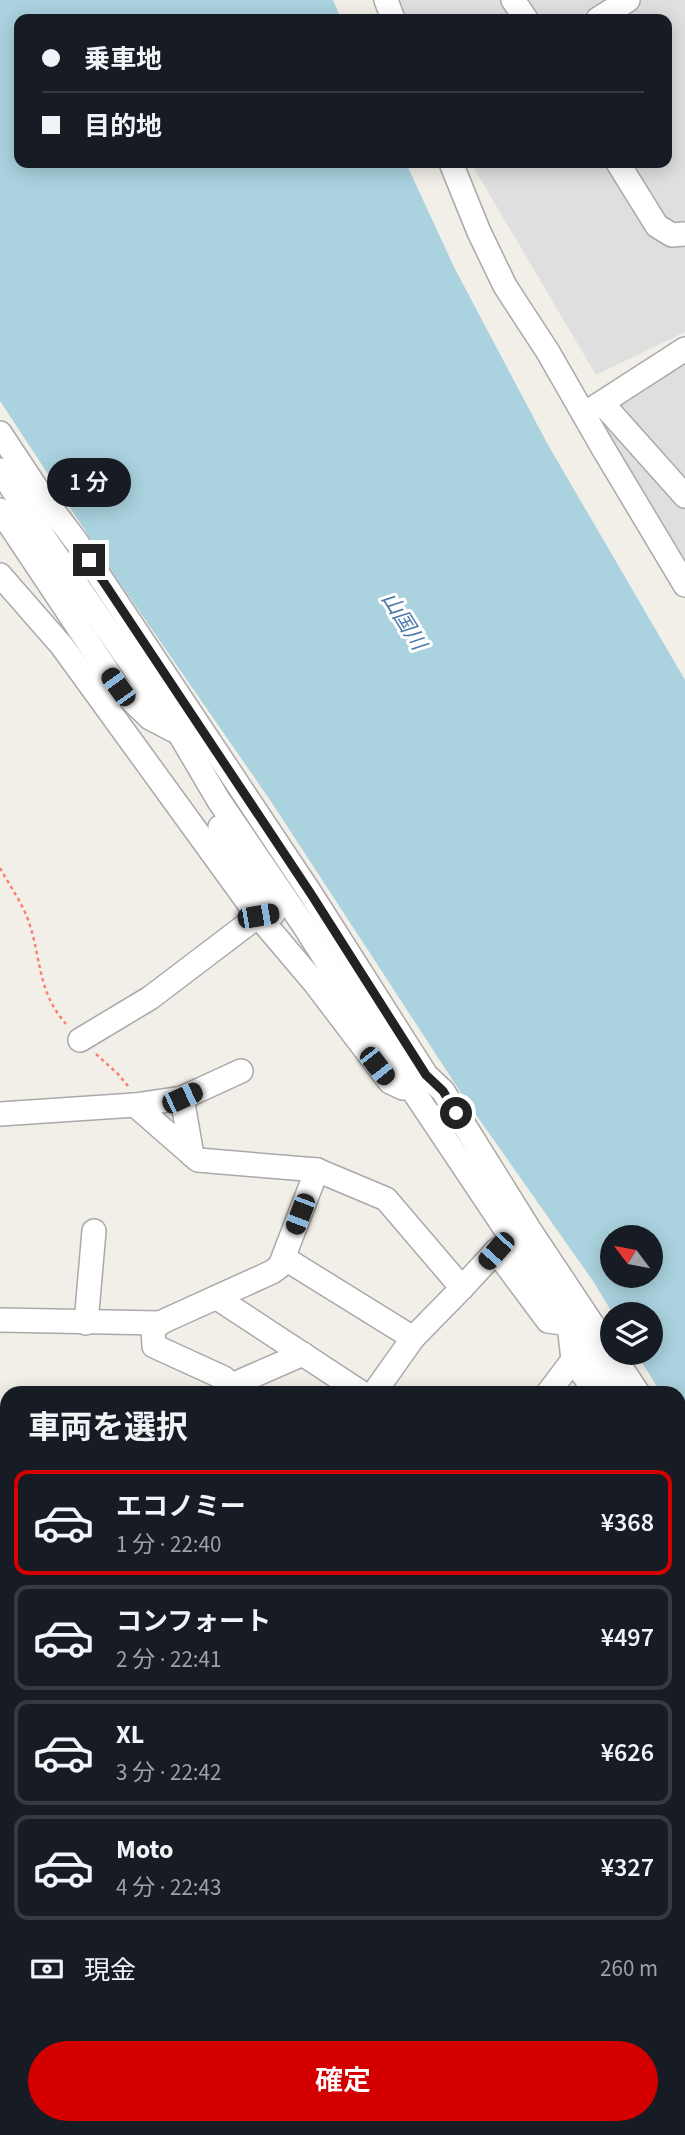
<!DOCTYPE html>
<html lang="ja">
<meta charset="utf-8">
<style>
body{margin:0;font-family:"Source Sans 3","Noto Sans JP",sans-serif;background:#20242c;color:#f1f3f6;height:100vh;display:flex;flex-direction:column;font-size:26px;white-space:nowrap}
*{box-sizing:border-box;margin:0}
p{font-size:23px;color:#9ea1a6}
.icon{flex:none;width:38px;height:38px;fill:none;stroke:currentColor;stroke-width:2;stroke-linecap:round;stroke-linejoin:round}
.map{position:relative;flex:1;overflow:hidden}
.sheet{position:absolute;left:0px;top:1386px;width:686px;height:749px;display:flex;flex-direction:column;background:#171b24;border-radius:21px 21px 0 0;box-shadow:0 4px 18px #0003}
.sheet>*{flex:none}
.banner{position:absolute;left:14px;top:14px;width:658px;height:154px;border-radius:14px;box-shadow:0 4px 18px #0003;display:grid;align-content:center;height:154px;padding:0 28px;background:#171b24}
.needle{width:46px;rotate:302deg}
.tools{position:absolute;left:600px;top:1225px;display:grid;gap:14px}
.tools a{display:grid;place-items:center;width:63px;height:63px;border-radius:50%;background:#171b24;box-shadow:0 4px 18px #0003;font-size:35px}
.end{position:absolute;width:32px;height:32px;margin:-16px;border:9px solid #222;background:#fff;box-shadow:0 0 0 4px #fff}
.from{border-radius:50%}
.bubble{position:absolute;height:49px;border-radius:24px;background:#171b24;box-shadow:0 4px 18px #0003;font-size:23px;font-weight:600;line-height:49px;text-align:center}
.car{position:absolute;width:21px;height:42px;margin:-21px -10px;border-radius:9px;box-shadow:0 0 5px 2px #0007;background:linear-gradient(#222 24%,#8ab4d8 0 40%,#222 0 76%,#8ab4d8 0 86%,#222 0)}
.banner b{display:flex;align-items:center;gap:24px;height:66px;font-size:26px}
.banner b+b{border-top:2px solid #363941}
.banner i{width:18px;height:18px;background:#f1f3f6}
ul{padding:0;list-style:none}
li{display:flex;align-items:center;gap:21px;height:105px;margin:0 14px 10px;padding:0 14px;border:4px solid #363941;border-radius:14px}
li div{flex:1}
li b{display:block;font-size:26px}
li em{font-style:normal;font-weight:600}
li.on{border-color:#d40000}
li>.icon{width:63px;height:63px;stroke-width:1.5}
h2{padding:0 28px;font-size:32px;line-height:84px}
.pay{display:flex;align-items:center;gap:18px;height:77px;padding:0 28px;font-size:26px}
.pay p{margin-inline-start:auto}
.button{display:flex;gap:14px;margin-top:auto;padding:14px 28px}
.button a{flex:1;height:80px;border-radius:42px;background:#d40000;color:#fff;font-size:28px;font-weight:600;line-height:80px;text-align:center}
.map>svg:first-child{display:block}
</style>
<div class="map">
<svg width="685" height="2135" viewBox="0 0 685 2135">
<rect width="100%" height="100%" fill="#f2efe9"/>
<g fill="#e0dfdf">
<path d="M 396,0 L 685,0 L 685,332 L 596,375 L 471,163 L 667,163 L 667,19 L 403,19 Z"/>
<path d="M 685,363 L 685,562 L 594,419 Z"/>
</g>
<path fill="#aad3df" fill-rule="evenodd" d="M 0,0 L 333,0 L 341,19 L 19,19 L 19,163 L 406,163 L 454,267 L 547,443 L 685,680 L 685,1433 L 679,1423 L 679,1393 L 661,1393 L 636,1353 L 651,1353 L 651,1314 L 613,1314 L 593,1281 L 467,1102 L 270,800 L 117,579 L 0,401 ZM 612,1237 L 651,1237 L 651,1276 L 612,1276 Z"/>
<g fill="#c7bfb8">
<path d="M 0,1543 L 7,1558 L 7,1566 L 0,1569 Z"/>
<path d="M 7,1640 L 7,1658 L 0,1651 L 0,1646 Z"/>
</g>
<g fill="none" stroke-linecap="round" stroke-linejoin="round">
<defs>
<g id="minor">
<path d="M 386,0 L 393,19"/>
<path d="M 513,0 L 526,19"/>
<path d="M 598,19 L 628,0"/>
<path d="M 451,163 L 479,232 L 505,286 L 548,352 L 603,448 L 685,585"/>
<path d="M 618,163 L 657,226 L 672,235 L 685,234"/>
<path d="M 602,403 L 685,496"/>
<path d="M 592,409 L 685,349"/>
<path d="M 0,433 L 39,492 L 76,541 L 311,894 L 426,1075 L 443,1091 L 529,1229 L 638,1393"/>
<path d="M 0,470 L 47,542 L 179,733 L 219,801 L 305,927 L 331,968 L 615,1393"/>
<path d="M 0,510 L 118,687 L 150,718 L 173,730"/>
<path d="M 0,575 L 62,646 L 258,916 L 314,982 L 390,1082 L 403,1088"/>
<path d="M 220,827 L 273,914"/>
<path d="M 80,1040 L 150,998 L 258,916 L 272,914"/>
<path d="M 182,1098 L 192,1155"/>
<path d="M 135,1105 L 198,1160 L 317,1170 L 386,1199 L 462,1288 L 496,1251 L 525,1231"/>
<path d="M 0,1114 L 135,1105 L 182,1098 L 241,1071"/>
<path d="M 496,1251 L 548,1321 L 569,1324 L 573,1360 L 596,1393"/>
<path d="M 284,1258 L 413,1338"/>
<path d="M 217,1298 L 362,1393"/>
<path d="M 0,1320 L 160,1323"/>
<path d="M 86,1323 L 94,1231"/>
<path d="M 232,1385 L 303,1354"/>
<path d="M 236,1393 L 224,1378 L 154,1346 L 153,1328 L 164,1321 L 272,1272 L 280,1266 L 317,1170"/>
<path d="M 374,1393 L 413,1338 L 462,1288"/>
<path d="M 548,1393 L 573,1360"/>
<path d="M 679,1455 L 685,1464"/>
<path d="M 679,1496 L 685,1506"/>
<path d="M 679,1518 L 685,1531"/>
<path d="M 679,1629 L 685,1630"/>
<path d="M 679,1706 L 685,1699"/>
<path d="M 679,1957 L 685,1962"/>
<path d="M 0,2008 L 7,2005"/>
<path d="M 679,2079 L 685,2075"/>
<path d="M 540,2128 L 549,2135"/>
<path d="M 604,2135 L 614,2128"/>
</g>
<g id="major">
<path d="M 0,1425 L 7,1442"/>
<path d="M 264,2128 L 267,2135"/>
</g>
</defs>
<use href="#minor" stroke="#a9a9a9" stroke-width="26"/>
<use href="#major" stroke="#a06b00" stroke-width="33"/>
<g stroke="#fa8072" stroke-width="2.5" stroke-dasharray="3.5 3.5" stroke-linecap="butt">
<path d="M 0,868 C 9,884 20,900 27,917 C 42,956 36,990 66,1024"/>
<path d="M 96,1054 L 118,1074 L 128,1086"/>
</g>
<use href="#minor" stroke="#fff" stroke-width="23"/>
<use href="#major" stroke="#fcd6a4" stroke-width="30"/>
</g>
<g fill="none" stroke-linecap="round" stroke-linejoin="round">
<path stroke="#222" stroke-width="9" d="M 89,560 L 311,894 L 426,1075 L 443,1091 L 456,1113"/>
</g>
<g text-anchor="middle" stroke-width="6" stroke-linejoin="round" paint-order="stroke">
<g font-size="21" font-style="italic" fill="#4a7aab" stroke="#fff">
<text transform="translate(404 621) rotate(58)" y="7">山国川</text>
</g>
</g>
</svg>
<div class="tools">
<a><svg class="needle" viewBox="-14 -14 28 28"><path d="M0-13l5 13h-10z" fill="#e53935"/><path d="M0 13l5-13h-10z" fill="#9ea1a6"/></svg></a>
<a><svg class="icon" aria-label="layers" viewBox="0 0 24 24"><path d="M12 4l9 5-9 5-9-5zM3 14l9 5 9-5"/></svg></a>
</div>
<i class="end from" style="left:456px;top:1113px"></i>
<i class="end" style="left:89px;top:560px"></i>
<div class="bubble" style="left:47px;top:458px;width:84px">1 分</div>
<i class="car" style="left:118px;top:687px;rotate:324deg"></i>
<i class="car" style="left:258px;top:916px;rotate:80deg"></i>
<i class="car" style="left:377px;top:1066px;rotate:142deg"></i>
<i class="car" style="left:182px;top:1098px;rotate:65deg"></i>
<i class="car" style="left:300px;top:1214px;rotate:201deg"></i>
<i class="car" style="left:496px;top:1251px;rotate:222deg"></i>
<div class="banner">
<b><i class="from"></i>乗車地</b>
<b><i></i>目的地</b>
</div>
<section class="sheet">
<h2>車両を選択</h2>
<ul>
<li class="on"><svg class="icon" aria-label="car" viewBox="0 0 24 24"><path d="M5 17H2v-5l4-1 3-4h7l3 4 3 1v5h-3M9 17h6M6 11h13"/><circle cx="7" cy="17" r="2"/><circle cx="17" cy="17" r="2"/></svg><div><b>エコノミー</b><p>1 分 · 22:40</p></div><em>¥368</em></li>
<li><svg class="icon" aria-label="car" viewBox="0 0 24 24"><path d="M5 17H2v-5l4-1 3-4h7l3 4 3 1v5h-3M9 17h6M6 11h13"/><circle cx="7" cy="17" r="2"/><circle cx="17" cy="17" r="2"/></svg><div><b>コンフォート</b><p>2 分 · 22:41</p></div><em>¥497</em></li>
<li><svg class="icon" aria-label="car" viewBox="0 0 24 24"><path d="M5 17H2v-5l4-1 3-4h7l3 4 3 1v5h-3M9 17h6M6 11h13"/><circle cx="7" cy="17" r="2"/><circle cx="17" cy="17" r="2"/></svg><div><b>XL</b><p>3 分 · 22:42</p></div><em>¥626</em></li>
<li><svg class="icon" aria-label="car" viewBox="0 0 24 24"><path d="M5 17H2v-5l4-1 3-4h7l3 4 3 1v5h-3M9 17h6M6 11h13"/><circle cx="7" cy="17" r="2"/><circle cx="17" cy="17" r="2"/></svg><div><b>Moto</b><p>4 分 · 22:43</p></div><em>¥327</em></li>
</ul>
<div class="pay"><svg class="icon" aria-label="cash" viewBox="0 0 24 24"><path d="M3 7h18v10H3z"/><circle cx="12" cy="12" r="2"/></svg>現金<p>260 m</p></div>
<div class="button"><a>確定</a></div>
</section>
</div>
